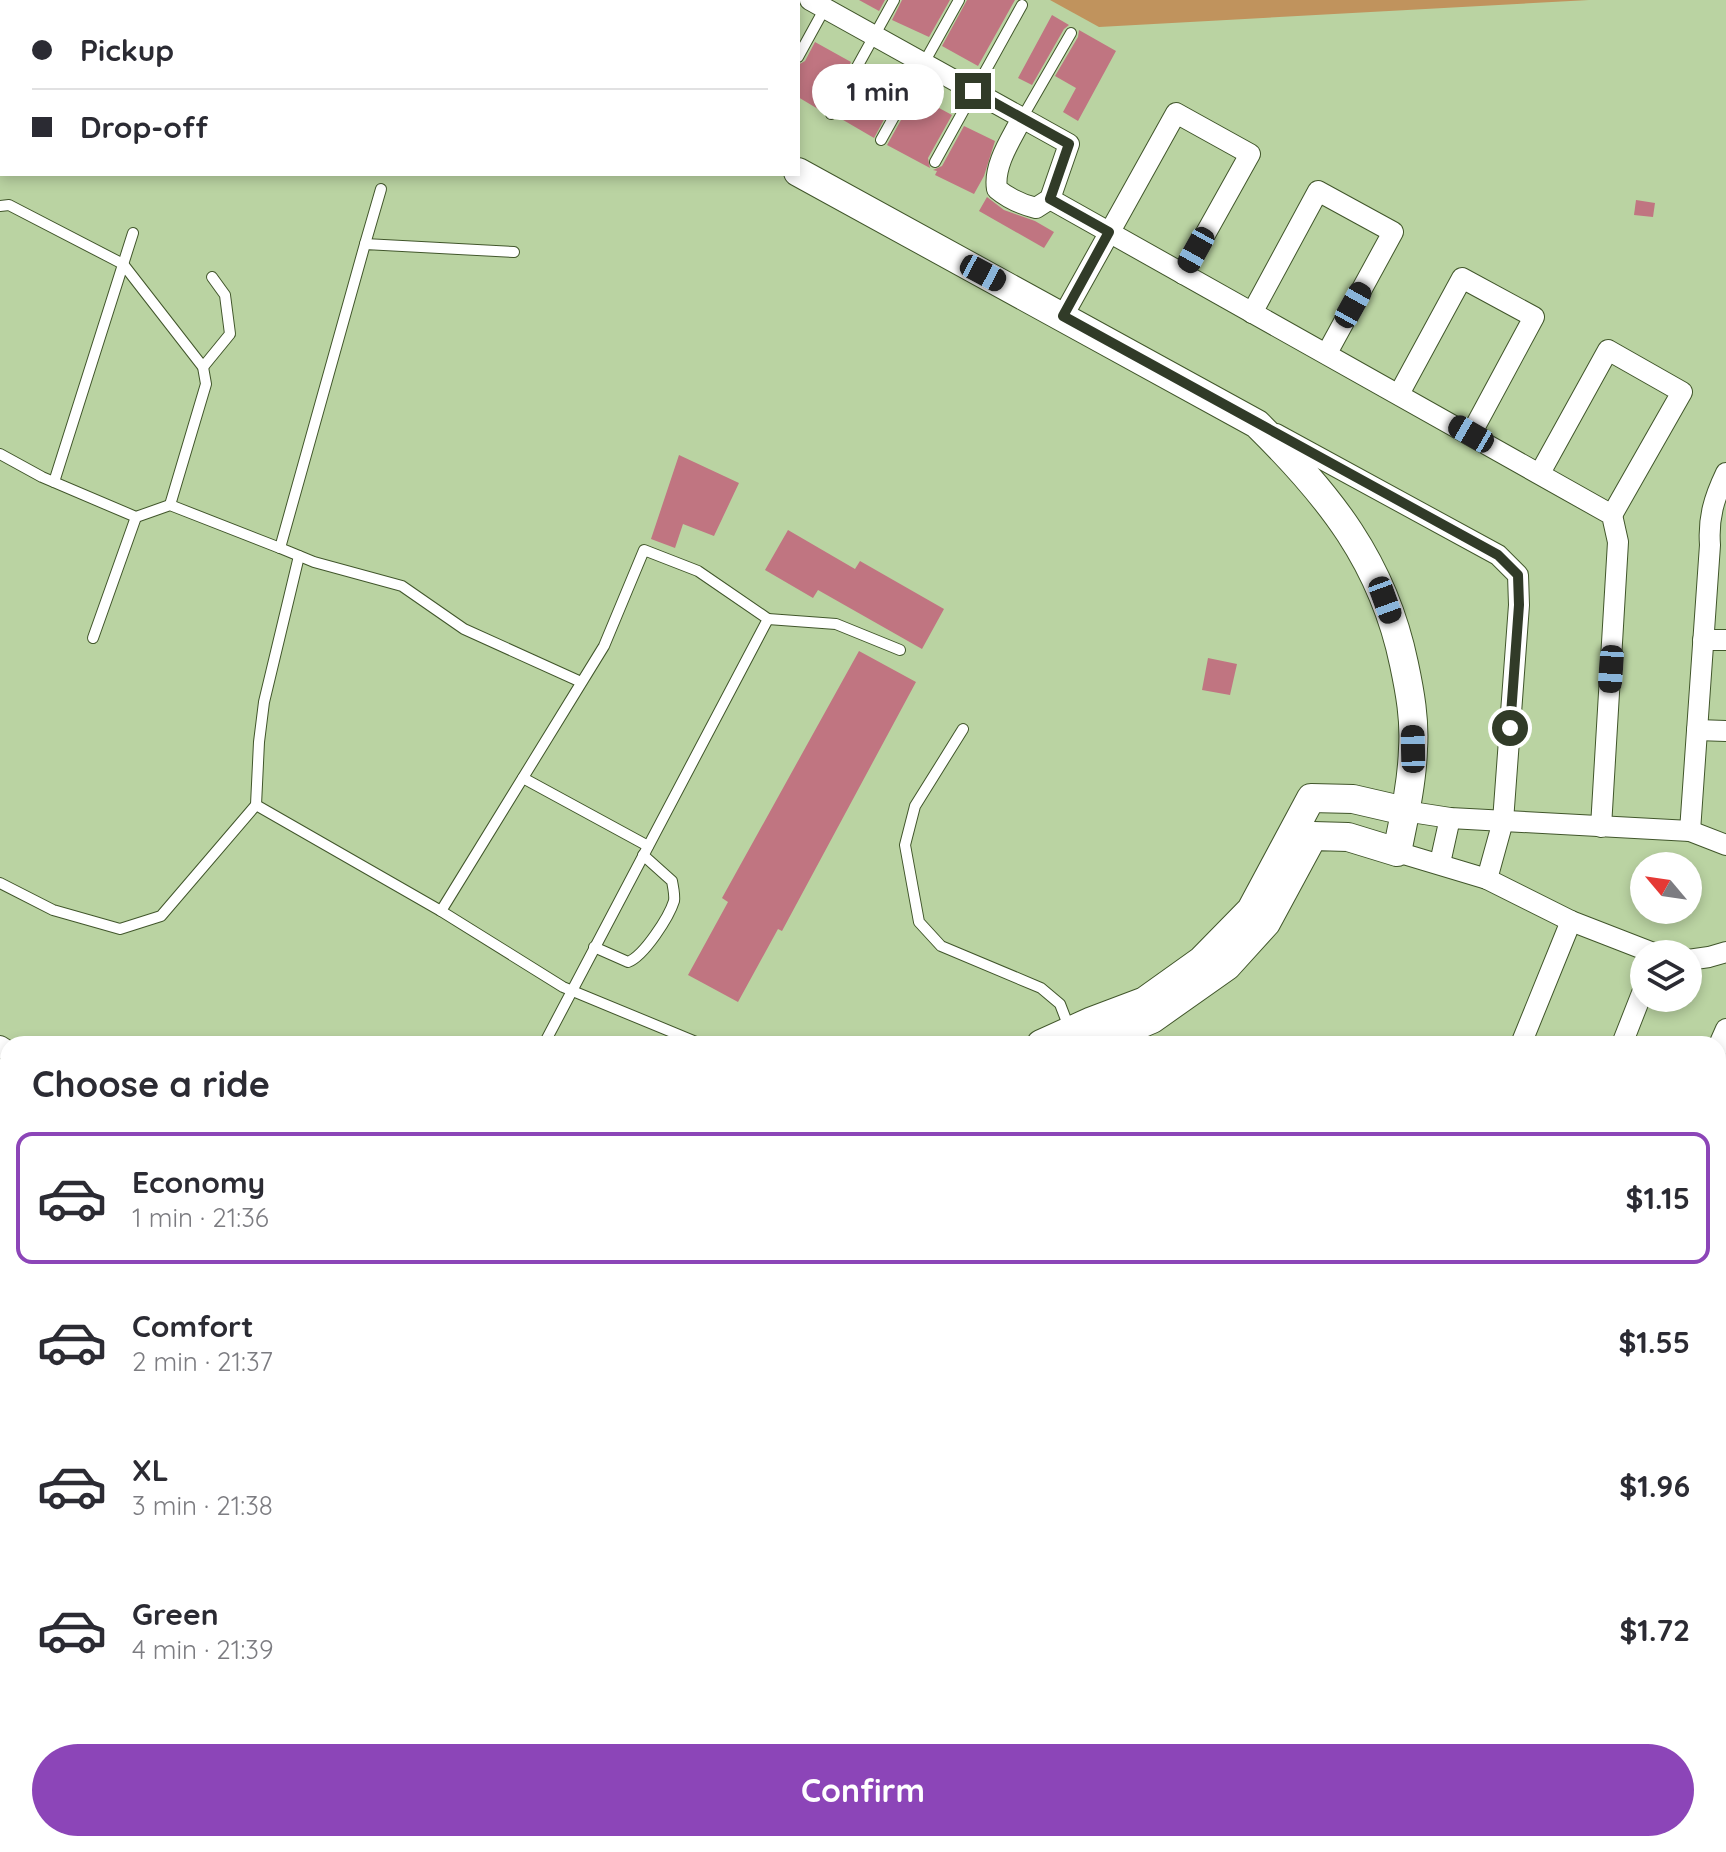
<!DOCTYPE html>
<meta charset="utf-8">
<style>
body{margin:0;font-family:Quicksand,sans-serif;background:#f7f7f7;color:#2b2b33;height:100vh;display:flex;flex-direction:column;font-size:30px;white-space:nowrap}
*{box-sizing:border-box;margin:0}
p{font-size:26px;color:#7c7c81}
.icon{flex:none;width:44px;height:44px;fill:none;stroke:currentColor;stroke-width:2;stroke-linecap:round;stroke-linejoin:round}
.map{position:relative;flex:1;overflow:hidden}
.drawer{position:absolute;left:0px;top:1036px;width:1726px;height:816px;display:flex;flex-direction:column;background:#fff;border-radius:24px 24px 0 0;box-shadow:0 4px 12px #0003}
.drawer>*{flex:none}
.hud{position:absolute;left:0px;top:0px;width:800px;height:176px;box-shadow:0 4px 12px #0003;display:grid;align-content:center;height:176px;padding:0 32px;background:#fff}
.needle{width:52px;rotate:299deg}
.fabs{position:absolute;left:1630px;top:852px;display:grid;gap:16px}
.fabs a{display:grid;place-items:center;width:72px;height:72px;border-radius:50%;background:#fff;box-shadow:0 4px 12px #0003;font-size:40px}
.end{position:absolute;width:36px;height:36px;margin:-18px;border:10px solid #313b28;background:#fff;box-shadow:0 0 0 4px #fff}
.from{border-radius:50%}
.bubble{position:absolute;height:56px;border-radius:28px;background:#fff;box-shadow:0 4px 12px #0003;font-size:26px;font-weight:700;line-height:56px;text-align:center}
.car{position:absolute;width:24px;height:48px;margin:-24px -12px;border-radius:10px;box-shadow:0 0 6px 2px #0007;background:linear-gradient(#222 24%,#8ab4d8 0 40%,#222 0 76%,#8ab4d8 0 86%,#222 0)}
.hud b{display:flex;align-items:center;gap:28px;height:76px;font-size:30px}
.hud b+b{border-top:2px solid #e1e1e2}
.hud i{width:20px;height:20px;background:#2b2b33}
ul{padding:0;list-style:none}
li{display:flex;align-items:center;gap:24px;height:132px;margin:0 16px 12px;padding:0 16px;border:4px solid transparent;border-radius:16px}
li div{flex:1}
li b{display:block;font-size:30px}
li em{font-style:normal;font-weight:700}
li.active{border-color:#8c45b8}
li>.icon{width:72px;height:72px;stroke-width:1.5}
h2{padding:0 32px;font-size:36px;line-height:96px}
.button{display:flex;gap:16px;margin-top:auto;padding:16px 32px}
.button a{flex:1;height:92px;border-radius:48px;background:#8c45b8;color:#fff;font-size:32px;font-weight:700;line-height:92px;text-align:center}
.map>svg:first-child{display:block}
</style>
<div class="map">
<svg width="1726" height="1852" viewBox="0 0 1726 1852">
<rect width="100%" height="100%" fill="#bad3a2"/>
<g fill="#c0935d">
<path d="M 0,0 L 472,0 L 2,2 L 2,79 Z"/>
<path d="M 1050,0 L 1589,0 L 1099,27 Z"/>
</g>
<g fill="#c07581">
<path d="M 859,0 L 885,0 L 879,11 Z"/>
<path d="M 902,0 L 950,0 L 929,37 L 892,20 Z"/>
<path d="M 967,0 L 1015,0 L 978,66 L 942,46 Z"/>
<path d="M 1052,15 L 1069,25 L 1064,29 L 1032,85 L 1018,78 Z"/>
<path d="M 1079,30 L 1116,51 L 1078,121 L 1063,112 L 1076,88 L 1055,76 L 1078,37 Z"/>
<path d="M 815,42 L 851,62 L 823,112 L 798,97 L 798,65 L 805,61 Z"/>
<path d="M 866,68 L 901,88 L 874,138 L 838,117 Z"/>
<path d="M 915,95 L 952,115 L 928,158 L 930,168 L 887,145 Z"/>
<path d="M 964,126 L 995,141 L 984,176 L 974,194 L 935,175 L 937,171 L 933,170 L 942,166 Z"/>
<path d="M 987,197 L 1004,210 L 1035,221 L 1054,232 L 1044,248 L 979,211 Z"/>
<path d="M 1636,200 L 1655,203 L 1653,217 L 1634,215 Z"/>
<path d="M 679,455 L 739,483 L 714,536 L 683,524 L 675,548 L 651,539 Z"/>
<path d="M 788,530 L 855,569 L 860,561 L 944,609 L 922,649 L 818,590 L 813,598 L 765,570 Z"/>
<path d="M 859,651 L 916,682 L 782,931 L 778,929 L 738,1002 L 688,975 L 728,902 L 722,898 Z"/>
<path d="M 1208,658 L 1237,664 L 1230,695 L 1202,690 Z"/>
</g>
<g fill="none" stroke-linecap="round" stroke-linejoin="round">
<defs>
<g id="lane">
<path d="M 763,2 L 764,0"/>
<path d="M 798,57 L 826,6"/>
<path d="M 831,114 L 894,0"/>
<path d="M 1022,118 L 1071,33"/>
<path d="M 881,140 L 959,0"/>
<path d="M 935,162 L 1022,5"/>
<path d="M 0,206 L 9,205 L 123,264 L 203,367 L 206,384 L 170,505"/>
<path d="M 365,244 L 381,189"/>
<path d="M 514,252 L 365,244 L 280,548 L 314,562 L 402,586 L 464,629 L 581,682"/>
<path d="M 203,367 L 230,334 L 225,295 L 212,277"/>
<path d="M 0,454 L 42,477 L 136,517 L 170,505 L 280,548"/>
<path d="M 54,482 L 133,233"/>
<path d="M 768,619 L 836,624 L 900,650"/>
<path d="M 93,638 L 136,517"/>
<path d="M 963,729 L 915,806 L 905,845 L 919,922 L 941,946 L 1041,988 L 1060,1004 L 1070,1030"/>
<path d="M 523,778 L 648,846"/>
<path d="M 256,805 L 441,911 L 563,987 L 701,1044"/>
<path d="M 0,883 L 53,910 L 120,929 L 161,916 L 256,805 L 259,742 L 264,702 L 299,556"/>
<path d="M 441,911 L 604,646 L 644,550 L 698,571 L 768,619 L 544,1044"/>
<path d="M 594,947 L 628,962 C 644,956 669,917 674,901 C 675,895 673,887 672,881 L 643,855"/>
</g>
<g id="street">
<path d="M 810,0 L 1069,144 L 1050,199 L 1036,208 C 1020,204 1009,199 997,189 C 993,165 1012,138 1022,118"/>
<path d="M 687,2 L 688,0"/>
<path d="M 1050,199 L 1612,515 L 1618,542 L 1601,827"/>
<path d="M 1252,313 L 1318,191 L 1393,232 L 1327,353"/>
<path d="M 1063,316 L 1176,113 L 1250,154 L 1183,274"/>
<path d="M 1399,394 L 1462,278 L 1534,317 L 1471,434"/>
<path d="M 1276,434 L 1498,555 L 1518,575 L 1519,605 L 1503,821 L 1487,879"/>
<path d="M 1540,473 L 1608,350 L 1682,392 L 1612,515"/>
<path d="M 1703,640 L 1726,640"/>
<path d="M 1697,730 L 1726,731"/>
<path d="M 1405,811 L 1450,818 L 1690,831 L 1726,845"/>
<path d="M 1690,831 L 1710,545 C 1708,518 1714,498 1726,473"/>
<path d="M 1397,852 L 1487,879 L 1571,921 L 1656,954"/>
<path d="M 1440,863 L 1450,818"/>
<path d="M 1688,960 L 1709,957 L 1726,952"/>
<path d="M 1521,1044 L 1571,921"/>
<path d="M 1622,1044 L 1644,988"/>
<path d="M 0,1046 L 8,1051"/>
<path d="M 1718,1047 L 1726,1029"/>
<path d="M 1718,1106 L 1726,1063"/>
<path d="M 0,1107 L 8,1092"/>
<path d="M 0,1277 L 8,1262"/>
<path d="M 0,1375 L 8,1379"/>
<path d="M 0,1467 L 8,1471"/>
<path d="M 0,1555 L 8,1560"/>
<path d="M 0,1644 L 8,1649"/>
<path d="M 0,1733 L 8,1738"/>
<path d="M 0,1823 L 8,1827"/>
<path d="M 39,1844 L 50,1850"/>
<path d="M 528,1844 L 533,1852"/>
<path d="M 603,1844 L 617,1852"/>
<path d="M 792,1844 L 807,1852"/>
<path d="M 1357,1844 L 1371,1852"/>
<path d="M 138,1852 L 142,1844"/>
<path d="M 229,1852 L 234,1844"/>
<path d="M 319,1852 L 324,1844"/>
<path d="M 410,1852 L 414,1844"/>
<path d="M 686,1852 L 690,1844"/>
<path d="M 867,1852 L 871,1844"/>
<path d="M 957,1852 L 961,1844"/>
<path d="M 1043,1852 L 1047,1844"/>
<path d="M 1134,1852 L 1139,1844"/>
<path d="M 1227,1852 L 1232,1844"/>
<path d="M 1314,1852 L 1319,1844"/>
</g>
<g id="secondary">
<path d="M 270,0 L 289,2"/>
<path d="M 449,0 L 459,2"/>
<path d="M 314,2 L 319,0"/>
<path d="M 798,172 L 1257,424 C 1329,495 1383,562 1404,664 C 1410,692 1415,720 1413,749 C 1412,783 1404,818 1397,852 L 1348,837 L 1313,836 L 1266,923 L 1227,966 L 1152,1019 L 1093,1044"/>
<path d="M 1041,1044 L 1092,1021 L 1145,1001 L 1201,961 L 1251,910 L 1311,798 L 1353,799 L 1405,811"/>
<path d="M 1492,1844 L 1505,1852"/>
</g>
</defs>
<use href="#lane" stroke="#41562b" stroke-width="12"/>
<use href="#street" stroke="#41562b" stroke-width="22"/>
<use href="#secondary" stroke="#41562b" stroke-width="30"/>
<use href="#lane" stroke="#fff" stroke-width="10"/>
<use href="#street" stroke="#fff" stroke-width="20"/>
<use href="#secondary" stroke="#fff" stroke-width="28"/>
</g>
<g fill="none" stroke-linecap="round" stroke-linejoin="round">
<path stroke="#313b28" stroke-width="10" d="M 973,91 L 1069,144 L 1050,199 L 1109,232 L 1063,316 L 1498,555 L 1518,575 L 1519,605 L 1510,728"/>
</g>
</svg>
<div class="fabs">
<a><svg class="needle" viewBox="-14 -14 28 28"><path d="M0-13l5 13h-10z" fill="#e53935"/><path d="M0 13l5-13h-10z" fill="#7c7c81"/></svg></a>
<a><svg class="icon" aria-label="layers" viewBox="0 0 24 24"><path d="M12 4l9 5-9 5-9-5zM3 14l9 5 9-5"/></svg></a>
</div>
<i class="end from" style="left:1510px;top:728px"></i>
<i class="end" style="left:973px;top:91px"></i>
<div class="bubble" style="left:812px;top:64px;width:132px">1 min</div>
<i class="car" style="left:1196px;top:250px;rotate:209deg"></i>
<i class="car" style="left:983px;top:273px;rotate:118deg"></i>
<i class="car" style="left:1353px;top:305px;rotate:29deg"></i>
<i class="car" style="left:1471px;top:434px;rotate:300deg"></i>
<i class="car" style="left:1385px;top:600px;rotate:160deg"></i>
<i class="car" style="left:1611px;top:669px;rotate:184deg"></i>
<i class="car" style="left:1413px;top:749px;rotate:359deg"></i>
<div class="hud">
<b><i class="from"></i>Pickup</b>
<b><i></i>Drop-off</b>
</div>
<section class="drawer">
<h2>Choose a ride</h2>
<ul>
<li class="active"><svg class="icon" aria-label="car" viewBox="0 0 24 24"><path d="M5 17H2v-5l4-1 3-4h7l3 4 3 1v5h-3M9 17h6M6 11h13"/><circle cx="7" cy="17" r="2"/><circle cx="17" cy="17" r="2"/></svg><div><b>Economy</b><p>1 min · 21:36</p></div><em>$1.15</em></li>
<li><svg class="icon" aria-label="car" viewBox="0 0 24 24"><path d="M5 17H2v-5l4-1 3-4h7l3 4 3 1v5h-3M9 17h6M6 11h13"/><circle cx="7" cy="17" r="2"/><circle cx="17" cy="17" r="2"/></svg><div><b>Comfort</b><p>2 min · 21:37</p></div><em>$1.55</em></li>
<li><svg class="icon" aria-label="car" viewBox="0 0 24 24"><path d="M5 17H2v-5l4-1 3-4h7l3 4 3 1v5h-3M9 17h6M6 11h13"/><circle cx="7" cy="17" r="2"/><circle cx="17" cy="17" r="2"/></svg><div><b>XL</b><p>3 min · 21:38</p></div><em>$1.96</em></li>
<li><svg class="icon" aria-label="car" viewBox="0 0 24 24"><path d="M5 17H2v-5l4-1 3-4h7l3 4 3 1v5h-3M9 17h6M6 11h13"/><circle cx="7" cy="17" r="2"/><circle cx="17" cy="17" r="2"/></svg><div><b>Green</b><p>4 min · 21:39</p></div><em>$1.72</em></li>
</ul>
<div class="button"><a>Confirm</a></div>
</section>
</div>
